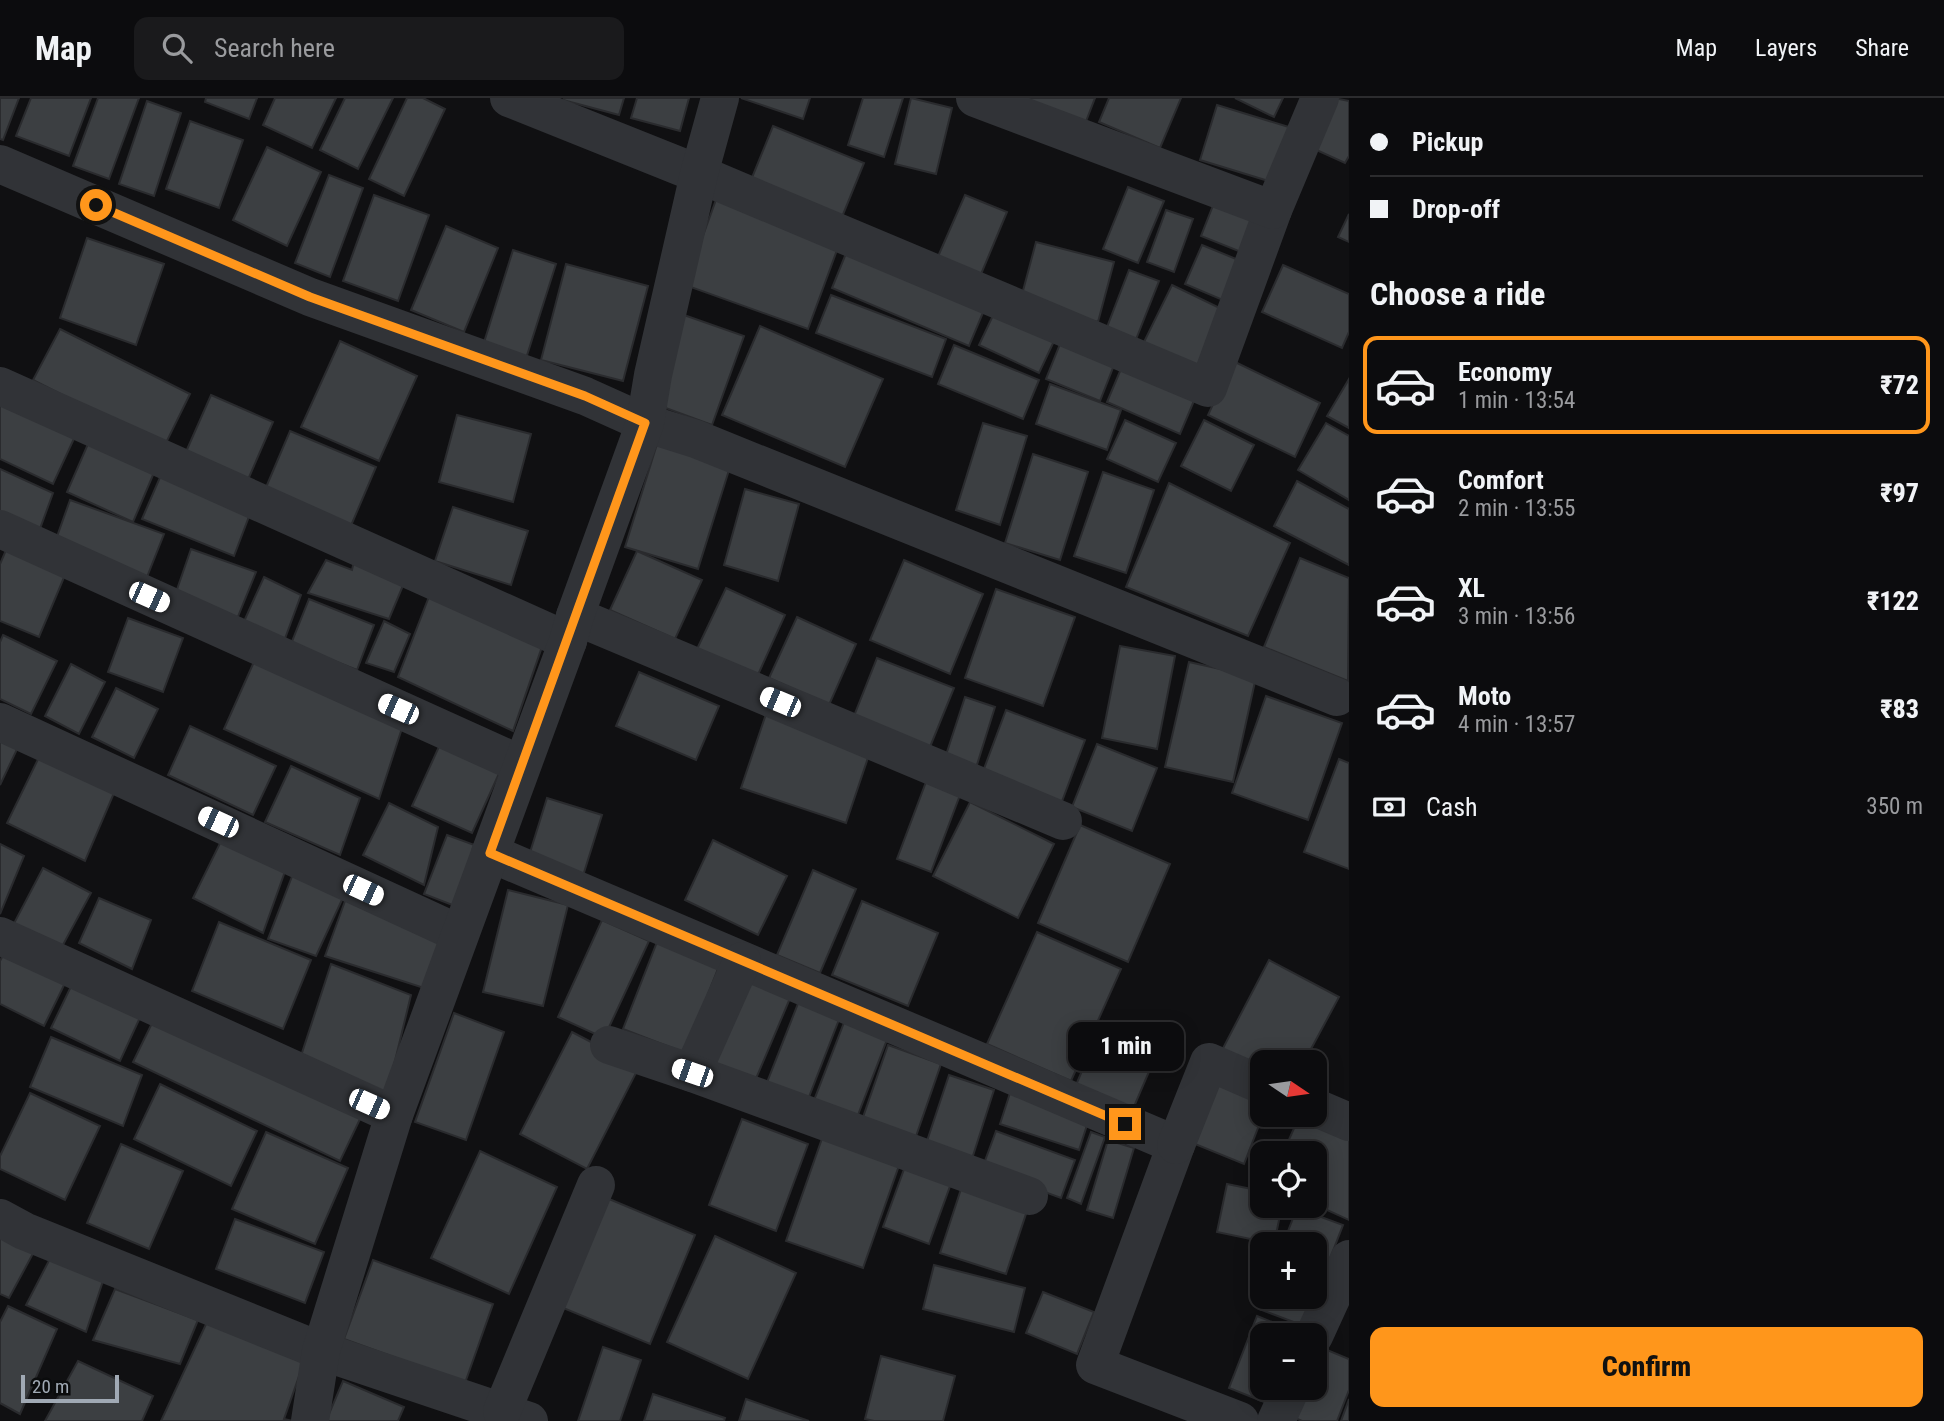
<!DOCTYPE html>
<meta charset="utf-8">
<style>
body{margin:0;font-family:"Roboto Condensed",sans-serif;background:#1a1a1c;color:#f1f3f6;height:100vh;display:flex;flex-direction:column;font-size:26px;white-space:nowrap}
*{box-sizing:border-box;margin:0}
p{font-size:23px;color:#9a9b9e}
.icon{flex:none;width:38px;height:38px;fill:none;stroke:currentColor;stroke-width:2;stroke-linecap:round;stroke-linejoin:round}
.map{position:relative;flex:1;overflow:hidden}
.panel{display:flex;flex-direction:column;background:#0c0c0e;width:595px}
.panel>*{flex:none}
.banner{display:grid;align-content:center;height:154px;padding:0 21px;background:#0c0c0e}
.needle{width:46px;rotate:103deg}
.controls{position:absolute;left:1250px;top:952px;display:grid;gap:14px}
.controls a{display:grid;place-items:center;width:77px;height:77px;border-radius:14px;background:#0c0c0e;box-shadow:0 4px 18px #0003,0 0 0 2px #2c2c2e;font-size:35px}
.scale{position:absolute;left:21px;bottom:18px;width:98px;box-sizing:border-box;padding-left:7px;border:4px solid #a0a9b4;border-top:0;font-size:19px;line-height:24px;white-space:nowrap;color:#a0a9b4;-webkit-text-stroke:5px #0b0c0d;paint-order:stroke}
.end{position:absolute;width:32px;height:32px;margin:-16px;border:9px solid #ff961b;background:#111;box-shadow:0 0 0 4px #111}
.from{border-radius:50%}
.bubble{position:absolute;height:49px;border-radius:14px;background:#0c0c0e;box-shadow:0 4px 18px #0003,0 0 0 2px #2c2c2e;font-size:23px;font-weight:800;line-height:49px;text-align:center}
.car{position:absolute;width:21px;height:42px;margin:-21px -10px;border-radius:9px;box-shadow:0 0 5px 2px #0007;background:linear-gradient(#fff 24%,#345 0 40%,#fff 0 76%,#345 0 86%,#fff 0)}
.banner b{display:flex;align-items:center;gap:24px;height:66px;font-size:26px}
.banner b+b{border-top:2px solid #2c2c2e}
.banner i{width:18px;height:18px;background:#f1f3f6}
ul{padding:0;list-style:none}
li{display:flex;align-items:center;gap:21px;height:98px;margin:0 14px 10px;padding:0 7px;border:4px solid transparent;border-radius:14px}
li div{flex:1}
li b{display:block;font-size:26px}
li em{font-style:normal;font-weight:800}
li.active{border-color:#ff961b}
li>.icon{width:63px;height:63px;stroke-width:1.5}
h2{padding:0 21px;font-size:32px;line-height:84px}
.pay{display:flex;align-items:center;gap:18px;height:77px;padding:0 21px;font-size:26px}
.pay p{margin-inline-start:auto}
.button{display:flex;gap:14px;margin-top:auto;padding:14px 21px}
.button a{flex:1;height:80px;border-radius:14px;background:#ff961b;color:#111;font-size:28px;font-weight:800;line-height:80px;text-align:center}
header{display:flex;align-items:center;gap:42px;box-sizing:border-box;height:98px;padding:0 35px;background:#0c0c0e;border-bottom:2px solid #2c2c2e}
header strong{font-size:33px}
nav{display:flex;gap:38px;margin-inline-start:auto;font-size:24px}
.search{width:490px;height:63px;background:#1a1a1c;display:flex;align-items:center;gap:18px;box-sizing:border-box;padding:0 24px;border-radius:14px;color:#9a9b9e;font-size:26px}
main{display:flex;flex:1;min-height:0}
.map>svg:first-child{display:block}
</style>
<header>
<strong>Map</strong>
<div class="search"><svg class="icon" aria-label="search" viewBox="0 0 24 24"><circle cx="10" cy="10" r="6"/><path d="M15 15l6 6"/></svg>Search here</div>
<nav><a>Map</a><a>Layers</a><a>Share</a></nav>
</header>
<main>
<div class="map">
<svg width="1349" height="1323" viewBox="0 0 1349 1323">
<rect width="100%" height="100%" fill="#101012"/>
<g fill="#3c3f42" stroke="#2a2b2e" stroke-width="2">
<path d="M 0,0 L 19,0 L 3,42 L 0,41 Z"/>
<path d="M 31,0 L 91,0 L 69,58 L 16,38 Z"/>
<path d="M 98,0 L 139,0 L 109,81 L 73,68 Z"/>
<path d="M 206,0 L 257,0 L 249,21 L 205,4 Z"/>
<path d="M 275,0 L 336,0 L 312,50 L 263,27 Z"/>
<path d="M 345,0 L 393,0 L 358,71 L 320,52 Z"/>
<path d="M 407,0 L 423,0 L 445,11 L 404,98 L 369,81 Z"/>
<path d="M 564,0 L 624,0 L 619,17 L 563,2 Z"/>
<path d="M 637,0 L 689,0 L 680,33 L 631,20 Z"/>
<path d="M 741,0 L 810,0 L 803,21 Z"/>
<path d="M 863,0 L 903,0 L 884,59 L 848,47 Z"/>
<path d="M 911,0 L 952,10 L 936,76 L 895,66 Z"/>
<path d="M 1020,0 L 1095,0 L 1085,26 Z"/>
<path d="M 1109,0 L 1181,0 L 1160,50 L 1099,24 Z"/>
<path d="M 1235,0 L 1283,0 L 1274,19 Z"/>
<path d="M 1334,0 L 1349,3 L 1349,58 L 1345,65 L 1312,50 Z"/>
<path d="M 147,3 L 181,15 L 154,98 L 119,86 Z"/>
<path d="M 1217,7 L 1292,30 L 1275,85 L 1200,62 Z"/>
<path d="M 190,23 L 243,42 L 219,110 L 166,91 Z"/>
<path d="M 773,28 L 864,65 L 840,124 L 749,87 Z"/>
<path d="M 267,49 L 321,74 L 287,148 L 233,122 Z"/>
<path d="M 329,77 L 363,90 L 330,179 L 295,165 Z"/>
<path d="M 1128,89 L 1164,103 L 1138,165 L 1103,151 Z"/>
<path d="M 374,97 L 429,117 L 398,203 L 343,183 Z"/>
<path d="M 965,97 L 1007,114 L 979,181 L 936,163 Z"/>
<path d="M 717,99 L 840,144 L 808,231 L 685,187 Z"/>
<path d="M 1214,105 L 1259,124 L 1246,156 L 1201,138 Z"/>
<path d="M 1166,112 L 1193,121 L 1174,174 L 1147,164 Z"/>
<path d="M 1349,116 L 1349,144 L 1338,139 Z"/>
<path d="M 446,128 L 498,150 L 464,234 L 411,212 Z"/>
<path d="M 87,140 L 164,166 L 136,247 L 60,220 Z"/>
<path d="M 1036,144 L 1114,164 L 1098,224 L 1020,204 Z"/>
<path d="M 1202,147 L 1241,163 L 1225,203 L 1185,186 Z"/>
<path d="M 849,148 L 987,205 L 969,248 L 832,190 Z"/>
<path d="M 513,152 L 556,166 L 523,270 L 480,257 Z"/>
<path d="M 566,166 L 648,188 L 623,283 L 541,262 Z"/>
<path d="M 1283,167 L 1349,196 L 1349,234 L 1342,250 L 1262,214 Z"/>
<path d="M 1129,172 L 1159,183 L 1133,249 L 1104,237 Z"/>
<path d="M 1172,187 L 1228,214 L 1199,276 L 1142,248 Z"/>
<path d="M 831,197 L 946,241 L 932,279 L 816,235 Z"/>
<path d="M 996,211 L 1056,239 L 1039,275 L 979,247 Z"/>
<path d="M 684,217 L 744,238 L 712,327 L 652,305 Z"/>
<path d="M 760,228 L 883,281 L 845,369 L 722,317 Z"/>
<path d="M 60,231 L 190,296 L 164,349 L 33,282 Z"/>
<path d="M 1062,241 L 1116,262 L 1100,303 L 1046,281 Z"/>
<path d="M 340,243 L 417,278 L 379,363 L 301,329 Z"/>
<path d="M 954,247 L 1039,282 L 1023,321 L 938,286 Z"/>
<path d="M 1233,263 L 1320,305 L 1295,359 L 1208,317 Z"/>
<path d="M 1123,266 L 1196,298 L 1180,336 L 1107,304 Z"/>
<path d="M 1349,281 L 1349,330 L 1327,318 Z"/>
<path d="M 1050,286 L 1121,312 L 1107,352 L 1036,326 Z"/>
<path d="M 211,297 L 273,324 L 247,384 L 185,356 Z"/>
<path d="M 0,301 L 78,332 L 53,386 L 0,361 Z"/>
<path d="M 457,317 L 531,336 L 513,404 L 439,384 Z"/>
<path d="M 1125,322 L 1176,345 L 1158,384 L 1107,361 Z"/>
<path d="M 1204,322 L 1254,347 L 1231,393 L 1181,368 Z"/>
<path d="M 983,325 L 1027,338 L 1000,427 L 956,412 Z"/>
<path d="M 1326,325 L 1349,338 L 1349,402 L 1298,372 Z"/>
<path d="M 290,333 L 376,369 L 350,430 L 264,394 Z"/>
<path d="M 91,339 L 156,370 L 133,424 L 67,394 Z"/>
<path d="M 657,346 L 730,369 L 698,471 L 625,449 Z"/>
<path d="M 1033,356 L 1088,374 L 1060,462 L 1005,445 Z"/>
<path d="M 164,370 L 253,408 L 234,458 L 142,421 Z"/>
<path d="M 0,371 L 53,395 L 37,439 L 0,427 Z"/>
<path d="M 1103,374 L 1154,392 L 1126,475 L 1074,458 Z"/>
<path d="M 1297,383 L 1349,411 L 1349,467 L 1274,428 Z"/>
<path d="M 1169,385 L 1290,445 L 1248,538 L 1126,489 Z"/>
<path d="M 745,391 L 799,406 L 778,483 L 724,467 Z"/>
<path d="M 70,402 L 164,436 L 145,484 L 54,447 Z"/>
<path d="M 453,409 L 528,433 L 511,487 L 435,463 Z"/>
<path d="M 191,451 L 256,474 L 237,521 L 174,500 Z"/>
<path d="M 6,452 L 65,477 L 39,539 L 0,523 L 0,466 Z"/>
<path d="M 637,453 L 702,482 L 675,541 L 610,512 Z"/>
<path d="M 356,454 L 407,478 L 389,521 L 308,495 L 326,462 L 352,472 Z"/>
<path d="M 1300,460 L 1349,480 L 1348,583 L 1264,549 Z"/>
<path d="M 904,462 L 983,496 L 950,576 L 870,542 Z"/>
<path d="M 264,479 L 301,497 L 283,546 L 241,530 Z"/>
<path d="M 726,490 L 785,517 L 757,579 L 697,551 Z"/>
<path d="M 996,491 L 1075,519 L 1043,608 L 965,580 Z"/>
<path d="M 430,496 L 545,540 L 513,633 L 398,579 Z"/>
<path d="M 309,501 L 374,527 L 357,572 L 291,546 Z"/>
<path d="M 797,519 L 856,546 L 829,607 L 769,580 Z"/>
<path d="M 128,520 L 183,540 L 163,594 L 108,574 Z"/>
<path d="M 384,523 L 410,536 L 394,574 L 366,565 Z"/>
<path d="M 3,537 L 57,563 L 31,616 L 0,601 L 0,544 Z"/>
<path d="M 1120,548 L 1175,558 L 1157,651 L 1102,640 Z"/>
<path d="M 257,557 L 404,624 L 379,701 L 224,631 Z"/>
<path d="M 877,560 L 954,590 L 930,649 L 854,618 Z"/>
<path d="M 1189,564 L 1256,579 L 1233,684 L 1165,669 Z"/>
<path d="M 71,566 L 105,584 L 79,636 L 45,618 Z"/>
<path d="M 639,574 L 719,608 L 696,662 L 616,628 Z"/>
<path d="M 116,590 L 158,611 L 134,660 L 92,639 Z"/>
<path d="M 1266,598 L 1342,625 L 1308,722 L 1232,695 Z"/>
<path d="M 965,599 L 995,609 L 976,670 L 945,660 Z"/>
<path d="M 1006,612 L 1085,642 L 1061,706 L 982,676 Z"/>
<path d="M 766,616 L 871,651 L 846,725 L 741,690 Z"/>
<path d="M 190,628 L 276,668 L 253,717 L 168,677 Z"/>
<path d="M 0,634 L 20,645 L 0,687 Z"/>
<path d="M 442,642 L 502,669 L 472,735 L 412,708 Z"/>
<path d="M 1097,646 L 1157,670 L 1132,733 L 1072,709 Z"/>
<path d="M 43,651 L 117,688 L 85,763 L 7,725 Z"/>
<path d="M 1339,661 L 1349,665 L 1349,771 L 1304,754 Z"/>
<path d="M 291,668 L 360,700 L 340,757 L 265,724 Z"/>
<path d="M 926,684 L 960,697 L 931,774 L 897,761 Z"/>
<path d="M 547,700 L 602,717 L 582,781 L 527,764 Z"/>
<path d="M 970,704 L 1054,746 L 1018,820 L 933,778 Z"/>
<path d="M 389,705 L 438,729 L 424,787 L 363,757 Z"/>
<path d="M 1080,727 L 1170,766 L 1128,864 L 1038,825 Z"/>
<path d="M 226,733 L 288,765 L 263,835 L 193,800 Z"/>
<path d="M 447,737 L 480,749 L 460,810 L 424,796 Z"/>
<path d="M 713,742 L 787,778 L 758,837 L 685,802 Z"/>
<path d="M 0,746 L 24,758 L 0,816 Z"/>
<path d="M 296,768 L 347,791 L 316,858 L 268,841 Z"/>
<path d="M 43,770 L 91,795 L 57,858 L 10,833 Z"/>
<path d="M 813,772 L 856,791 L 820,875 L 777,857 Z"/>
<path d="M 349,792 L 442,836 L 427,891 L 325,858 Z"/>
<path d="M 508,792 L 568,807 L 543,908 L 483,894 Z"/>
<path d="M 99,800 L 151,822 L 132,871 L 79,845 Z"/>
<path d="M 862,803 L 938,835 L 908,908 L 832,877 Z"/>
<path d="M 602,822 L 649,843 L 604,940 L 558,919 Z"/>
<path d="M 219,824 L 311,862 L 283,931 L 192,893 Z"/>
<path d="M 1037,834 L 1121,871 L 1071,983 L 987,946 Z"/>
<path d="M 657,844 L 719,868 L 685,955 L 623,931 Z"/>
<path d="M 7,849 L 68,879 L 44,928 L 0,906 L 0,863 Z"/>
<path d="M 1269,862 L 1339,899 L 1304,964 L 1262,964 L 1262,975 L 1221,954 Z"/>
<path d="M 331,866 L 411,897 L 387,996 L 299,964 Z"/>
<path d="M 745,879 L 791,898 L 755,983 L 709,963 Z"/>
<path d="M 75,880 L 143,913 L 120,963 L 51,930 Z"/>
<path d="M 799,903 L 840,919 L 807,1004 L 766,987 Z"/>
<path d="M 454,915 L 504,934 L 466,1042 L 415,1024 Z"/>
<path d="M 154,921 L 361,1019 L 340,1063 L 133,964 Z"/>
<path d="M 845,922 L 888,939 L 856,1022 L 813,1005 Z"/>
<path d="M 1103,923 L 1160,948 L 1133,1011 L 1076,987 Z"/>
<path d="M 572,934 L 639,969 L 587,1071 L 520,1036 Z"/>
<path d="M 51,939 L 142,977 L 123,1028 L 30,989 Z"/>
<path d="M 888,947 L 941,966 L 914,1044 L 861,1025 Z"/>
<path d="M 949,977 L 994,992 L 971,1064 L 925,1049 Z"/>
<path d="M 1215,983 L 1262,1001 L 1263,1017 L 1244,1066 L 1190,1044 Z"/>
<path d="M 160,986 L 257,1033 L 231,1088 L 134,1041 Z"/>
<path d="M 30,995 L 100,1028 L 65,1102 L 0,1071 L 0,1058 Z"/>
<path d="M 1010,995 L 1089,1021 L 1079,1052 L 1000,1026 Z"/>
<path d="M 1299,1019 L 1349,1041 L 1349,1122 L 1314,1106 L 1314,1055 L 1283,1055 Z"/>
<path d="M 742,1021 L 808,1046 L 776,1133 L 709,1107 Z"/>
<path d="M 825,1032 L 902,1059 L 863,1170 L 786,1143 Z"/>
<path d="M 996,1033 L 1075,1062 L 1061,1100 L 982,1071 Z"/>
<path d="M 266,1034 L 348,1070 L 315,1146 L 232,1111 Z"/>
<path d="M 1091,1034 L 1105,1039 L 1081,1106 L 1067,1100 Z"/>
<path d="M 1108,1042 L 1134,1050 L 1113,1120 L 1087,1112 Z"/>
<path d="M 121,1046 L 183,1073 L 149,1151 L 87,1125 Z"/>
<path d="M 480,1053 L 557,1089 L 509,1196 L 431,1160 Z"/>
<path d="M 907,1063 L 953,1080 L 929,1146 L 883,1129 Z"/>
<path d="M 963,1085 L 1029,1107 L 1006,1176 L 940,1155 Z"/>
<path d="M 1227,1086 L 1262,1093 L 1262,1108 L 1282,1108 L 1274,1146 L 1217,1134 Z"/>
<path d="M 602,1098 L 695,1137 L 650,1246 L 556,1207 Z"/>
<path d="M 1297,1110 L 1343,1127 L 1304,1228 L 1259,1211 L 1263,1199 L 1314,1199 L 1314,1146 L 1283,1146 Z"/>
<path d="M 235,1121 L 324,1154 L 305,1205 L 216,1171 Z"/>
<path d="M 0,1130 L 36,1150 L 9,1200 L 0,1196 Z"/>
<path d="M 715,1138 L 796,1175 L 748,1281 L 667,1244 Z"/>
<path d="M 55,1151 L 105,1177 L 86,1234 L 26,1207 Z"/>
<path d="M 373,1162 L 493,1206 L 465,1285 L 344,1241 Z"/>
<path d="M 934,1167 L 1025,1190 L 1014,1234 L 923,1211 Z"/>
<path d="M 115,1191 L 198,1222 L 180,1266 L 93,1242 Z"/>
<path d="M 1043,1194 L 1094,1214 L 1077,1256 L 1026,1235 Z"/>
<path d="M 8,1208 L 57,1231 L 20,1316 L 0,1305 L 0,1224 Z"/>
<path d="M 1257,1218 L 1302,1236 L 1262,1237 L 1262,1290 L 1281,1290 L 1274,1308 L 1229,1290 Z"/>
<path d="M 207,1224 L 304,1264 L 284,1321 L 293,1323 L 161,1323 Z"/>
<path d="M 1315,1247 L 1349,1261 L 1349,1292 L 1337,1323 L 1302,1323 L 1288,1317 L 1298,1290 L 1314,1290 Z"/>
<path d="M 603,1249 L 641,1262 L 620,1323 L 578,1323 Z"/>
<path d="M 881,1258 L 955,1278 L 943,1323 L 874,1323 L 865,1321 Z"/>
<path d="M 78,1263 L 153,1298 L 142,1323 L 45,1323 Z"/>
<path d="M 343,1283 L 404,1309 L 398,1323 L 326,1323 Z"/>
<path d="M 653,1296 L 725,1320 L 724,1323 L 644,1323 Z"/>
<path d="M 746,1301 L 809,1323 L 739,1323 Z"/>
<path d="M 1349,1301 L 1349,1323 L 1341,1323 Z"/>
</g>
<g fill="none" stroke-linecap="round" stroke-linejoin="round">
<g stroke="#313337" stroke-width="38">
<path d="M 509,0 L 699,76 L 1208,290 L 1273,112"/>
<path d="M 975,0 L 1273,112 L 1320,0"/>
<path d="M 0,66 L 310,199 L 585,298 L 645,325 L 696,341 L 1337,599"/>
<path d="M 0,288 L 568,543"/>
<path d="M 0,431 L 522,667"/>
<path d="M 575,518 L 1063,723"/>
<path d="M 0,624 L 460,836"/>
<path d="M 490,755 L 1176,1047 L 1095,1267 L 1240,1323"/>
<path d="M 0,838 L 394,1017"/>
<path d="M 609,947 L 692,975 L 742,863"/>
<path d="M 692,975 L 1029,1098"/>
<path d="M 1314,1009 L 1349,1024"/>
<path d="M 1176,1047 L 1209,964 L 1262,987"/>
<path d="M 0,1120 L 24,1133 L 321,1253 L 529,1323"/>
<path d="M 1314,1238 L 1349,1161"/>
<path d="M 502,1313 L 596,1087"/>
<path d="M 310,1323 L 321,1253 L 394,1017 L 568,543 L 575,518 L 645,325 L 653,277 L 699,76 L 720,0"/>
<path d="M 1276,1323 L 1291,1290"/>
</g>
</g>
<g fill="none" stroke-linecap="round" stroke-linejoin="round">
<path stroke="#ff961b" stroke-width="9" d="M 96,107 L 310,199 L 585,298 L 645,325 L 490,755 L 1125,1026"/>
</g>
</svg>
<div class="controls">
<a><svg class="needle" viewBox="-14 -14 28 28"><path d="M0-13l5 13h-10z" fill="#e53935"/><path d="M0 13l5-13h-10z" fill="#9a9b9e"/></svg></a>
<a><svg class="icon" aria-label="locate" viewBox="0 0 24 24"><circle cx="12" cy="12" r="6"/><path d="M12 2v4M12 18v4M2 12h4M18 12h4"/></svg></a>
<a>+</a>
<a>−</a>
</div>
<div class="scale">20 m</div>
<i class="end from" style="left:96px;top:107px"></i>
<i class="end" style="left:1125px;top:1026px"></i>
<div class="bubble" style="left:1068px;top:924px;width:116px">1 min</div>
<i class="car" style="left:149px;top:499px;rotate:114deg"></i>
<i class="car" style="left:780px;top:604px;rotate:293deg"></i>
<i class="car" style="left:398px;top:611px;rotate:294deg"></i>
<i class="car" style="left:218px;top:724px;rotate:295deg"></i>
<i class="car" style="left:363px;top:792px;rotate:115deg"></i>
<i class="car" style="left:692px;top:975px;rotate:289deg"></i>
<i class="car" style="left:369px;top:1006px;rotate:114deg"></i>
</div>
<section class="panel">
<div class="banner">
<b><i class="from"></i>Pickup</b>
<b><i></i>Drop-off</b>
</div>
<h2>Choose a ride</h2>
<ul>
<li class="active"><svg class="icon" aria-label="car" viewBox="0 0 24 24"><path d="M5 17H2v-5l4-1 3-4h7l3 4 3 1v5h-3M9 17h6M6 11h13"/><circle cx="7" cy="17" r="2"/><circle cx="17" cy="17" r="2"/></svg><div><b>Economy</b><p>1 min · 13:54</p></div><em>₹72</em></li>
<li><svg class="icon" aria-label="car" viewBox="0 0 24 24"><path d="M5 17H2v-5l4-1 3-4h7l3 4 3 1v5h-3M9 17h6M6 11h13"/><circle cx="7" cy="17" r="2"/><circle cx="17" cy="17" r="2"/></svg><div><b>Comfort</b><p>2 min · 13:55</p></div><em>₹97</em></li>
<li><svg class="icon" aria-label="car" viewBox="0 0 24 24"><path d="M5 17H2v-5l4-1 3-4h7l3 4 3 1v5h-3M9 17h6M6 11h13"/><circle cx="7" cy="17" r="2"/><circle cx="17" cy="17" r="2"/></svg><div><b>XL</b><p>3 min · 13:56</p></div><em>₹122</em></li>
<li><svg class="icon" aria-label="car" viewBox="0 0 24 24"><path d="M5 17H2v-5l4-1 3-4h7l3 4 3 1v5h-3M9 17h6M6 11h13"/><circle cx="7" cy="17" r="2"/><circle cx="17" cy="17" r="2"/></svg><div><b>Moto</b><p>4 min · 13:57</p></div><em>₹83</em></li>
</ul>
<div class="pay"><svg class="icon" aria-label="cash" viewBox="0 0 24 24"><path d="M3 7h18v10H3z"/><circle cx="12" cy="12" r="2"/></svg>Cash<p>350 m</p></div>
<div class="button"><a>Confirm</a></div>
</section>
</main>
